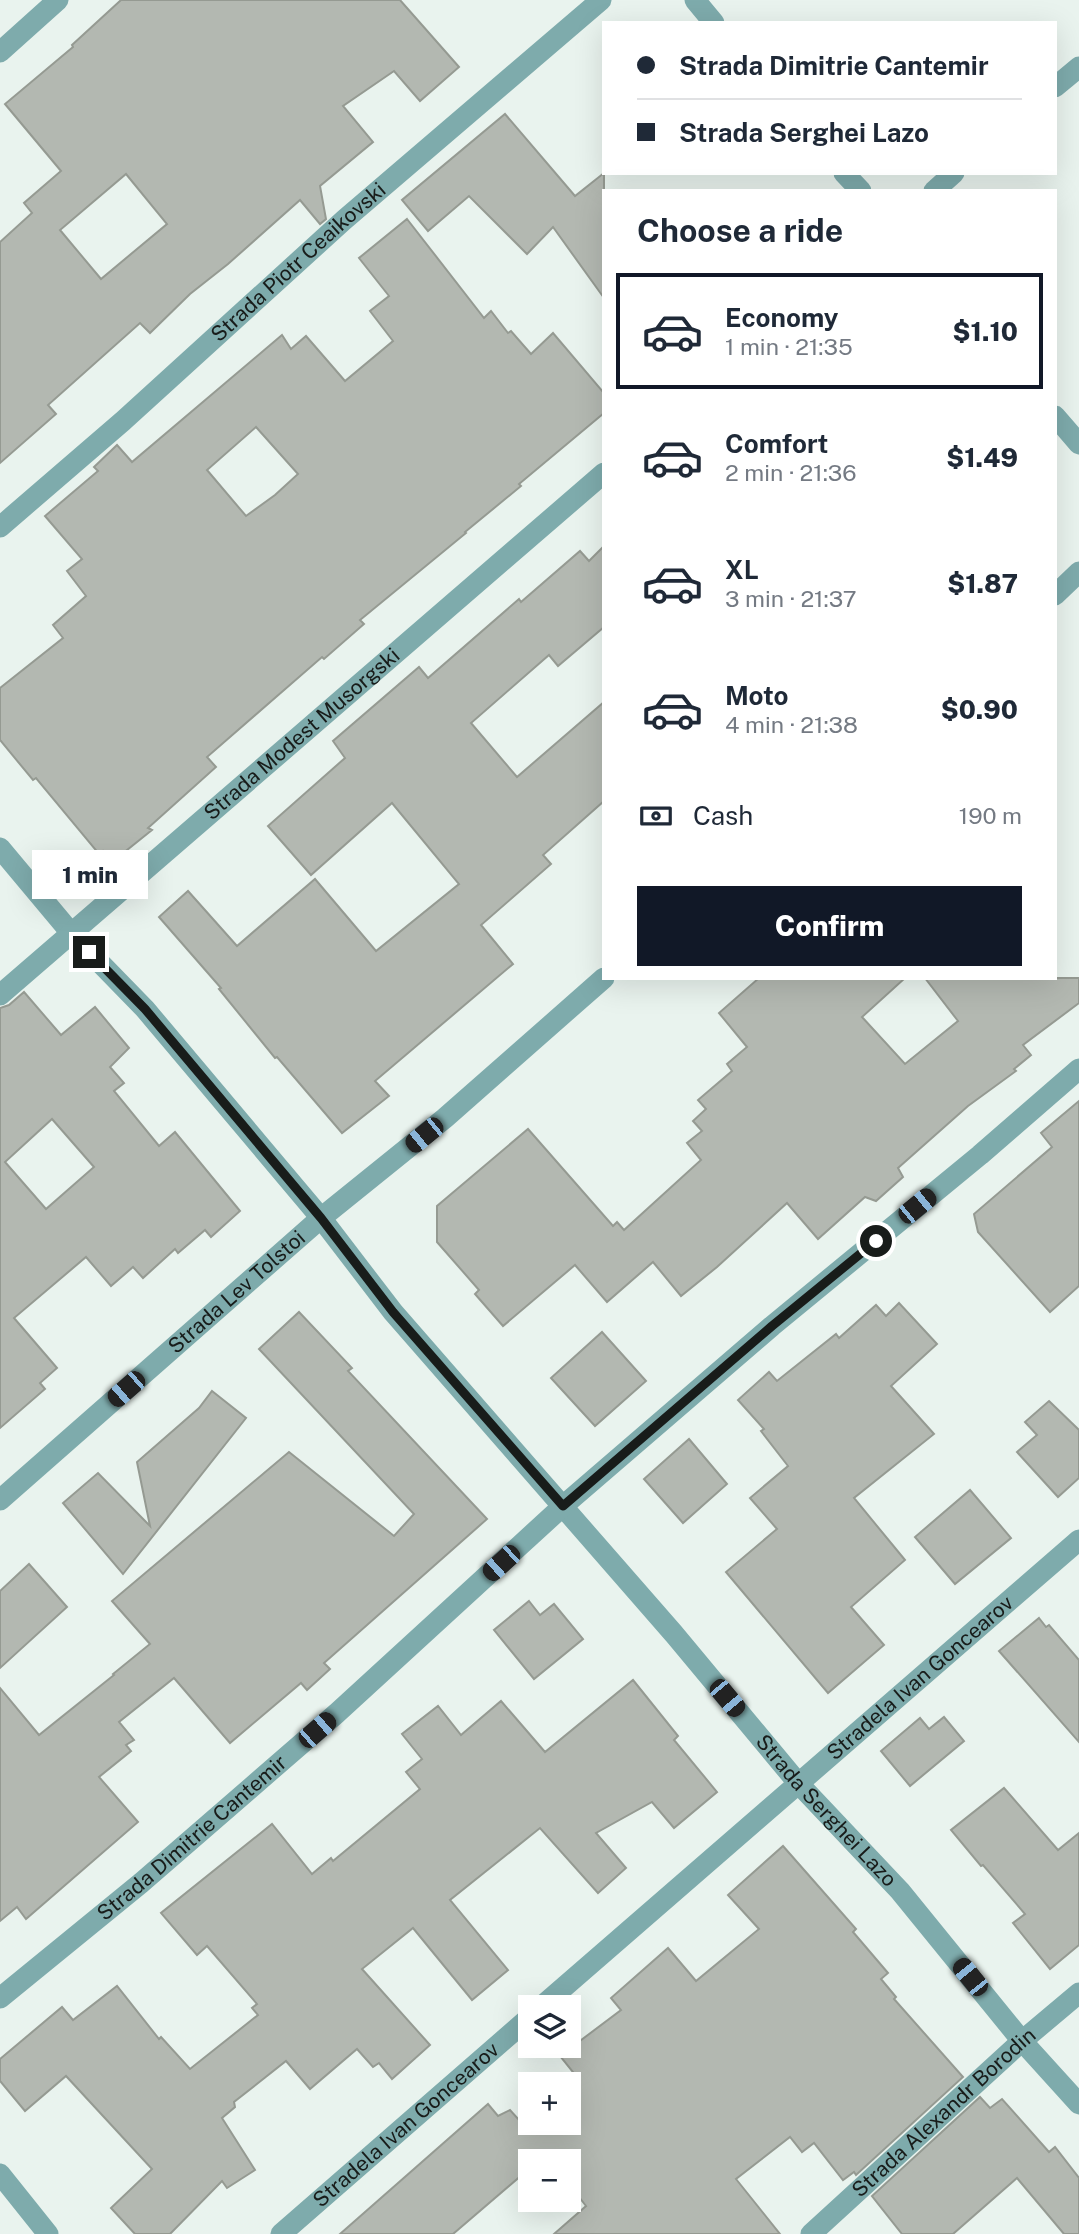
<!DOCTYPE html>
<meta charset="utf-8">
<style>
body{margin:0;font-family:"Public Sans",sans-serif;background:#f2f2f3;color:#1f2937;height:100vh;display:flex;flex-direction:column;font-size:26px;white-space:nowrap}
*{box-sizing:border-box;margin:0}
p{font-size:23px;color:#747a83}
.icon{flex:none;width:38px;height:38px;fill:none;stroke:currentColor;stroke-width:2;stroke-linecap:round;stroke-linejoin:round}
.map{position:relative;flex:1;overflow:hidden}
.side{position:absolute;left:602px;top:189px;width:455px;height:791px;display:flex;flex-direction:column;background:#fff;border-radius:0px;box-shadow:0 7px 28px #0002}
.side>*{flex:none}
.hud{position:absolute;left:602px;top:21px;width:455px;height:154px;border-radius:0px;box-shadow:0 7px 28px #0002;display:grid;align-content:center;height:154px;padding:0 35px;background:#fff}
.fabs{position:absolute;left:518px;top:1995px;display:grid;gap:14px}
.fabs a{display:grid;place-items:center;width:63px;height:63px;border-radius:0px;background:#fff;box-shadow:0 7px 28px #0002;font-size:35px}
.end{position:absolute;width:32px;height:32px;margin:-16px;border:9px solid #181c1a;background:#fff;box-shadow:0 0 0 4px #fff}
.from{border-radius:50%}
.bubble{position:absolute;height:49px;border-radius:0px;background:#fff;box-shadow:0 7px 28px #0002;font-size:23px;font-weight:800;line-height:49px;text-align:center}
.car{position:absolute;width:21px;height:42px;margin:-21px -10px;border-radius:9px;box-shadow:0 0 5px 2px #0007;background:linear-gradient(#222 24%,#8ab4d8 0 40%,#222 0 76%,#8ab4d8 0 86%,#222 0)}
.hud b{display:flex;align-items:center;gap:24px;height:66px;font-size:26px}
.hud b+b{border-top:2px solid #e0e1e3}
.hud i{width:18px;height:18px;background:#1f2937}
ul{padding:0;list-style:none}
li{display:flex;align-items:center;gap:21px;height:116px;margin:0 14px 10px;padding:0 21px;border:4px solid transparent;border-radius:0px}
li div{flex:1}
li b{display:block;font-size:26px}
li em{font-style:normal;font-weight:800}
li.selected{border-color:#111827}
li>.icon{width:63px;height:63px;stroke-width:1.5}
h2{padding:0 35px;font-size:32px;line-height:84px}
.pay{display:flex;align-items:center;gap:18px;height:77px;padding:0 35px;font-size:26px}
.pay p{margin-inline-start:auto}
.action{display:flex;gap:14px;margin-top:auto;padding:14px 35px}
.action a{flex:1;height:80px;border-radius:0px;background:#111827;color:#fff;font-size:28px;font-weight:800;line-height:80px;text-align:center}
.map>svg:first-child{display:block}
</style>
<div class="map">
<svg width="1079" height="2234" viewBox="0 0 1079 2234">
<rect width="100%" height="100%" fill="#e9f3ee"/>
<g fill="#b3b8b1" stroke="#959a92" stroke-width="2" fill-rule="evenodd">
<path d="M 121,0 L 400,0 L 459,67 L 420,101 L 394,71 L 343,106 L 373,142 L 320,186 L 326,219 L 320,224 L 300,200 L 228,264 L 190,294 L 150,333 L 140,323 L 48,405 L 56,414 L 0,463 L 0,242 L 32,213 L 24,203 L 61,171 L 5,104 L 73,47 L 72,45 ZM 126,174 L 167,224 L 101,279 L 60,230 Z"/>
<path d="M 505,114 L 575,196 L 604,173 L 604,298 L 553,227 L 527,254 L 469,196 L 428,231 L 402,200 Z"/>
<path d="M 407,219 L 484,318 L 491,311 L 508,333 L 511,331 L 531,354 L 553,333 L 604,393 L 604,413 L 519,484 L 521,486 L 465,532 L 466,533 L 360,620 L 364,624 L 324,659 L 322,657 L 207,757 L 216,767 L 148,828 L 152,830 L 112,862 L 103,851 L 99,854 L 36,778 L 33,780 L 0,740 L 0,688 L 63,638 L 53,625 L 86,596 L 67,571 L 82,559 L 45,516 L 98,471 L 94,467 L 117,445 L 132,462 L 282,335 L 291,349 L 306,336 L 345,381 L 393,341 L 370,311 L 389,296 L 359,258 ZM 256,427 L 298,474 L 275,495 L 246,516 L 207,470 Z"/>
<path d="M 604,546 L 604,627 L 558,666 L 549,655 L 471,723 L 517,777 L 604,702 L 604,801 L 543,855 L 551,864 L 481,925 L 513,964 L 375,1081 L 389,1096 L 342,1133 L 277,1057 L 275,1058 L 219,989 L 221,988 L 159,917 L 188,891 L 237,946 L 315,879 L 376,951 L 459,884 L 392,803 L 311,875 L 268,826 L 345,758 L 333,741 L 419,667 L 428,678 L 519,599 L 521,602 L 580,551 L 589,561 Z"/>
<path d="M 759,978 L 905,978 L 862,1017 L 905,1064 L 958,1021 L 925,978 L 1079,978 L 1079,1003 L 1023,1045 L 1031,1055 L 1014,1069 L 1016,1071 L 968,1106 L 898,1168 L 903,1177 L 876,1201 L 865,1197 L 818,1239 L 787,1203 L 717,1267 L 681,1296 L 653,1262 L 607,1302 L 575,1265 L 503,1326 L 475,1294 L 479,1290 L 437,1242 L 437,1206 L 528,1129 L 613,1226 L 617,1222 L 624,1230 L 701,1160 L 687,1143 L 702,1131 L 693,1121 L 706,1109 L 698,1100 L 732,1071 L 727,1064 L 747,1047 L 719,1013 Z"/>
<path d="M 24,992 L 61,1035 L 95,1007 L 129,1048 L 110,1067 L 124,1083 L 114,1091 L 159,1146 L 175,1132 L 240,1211 L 211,1237 L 205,1230 L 178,1253 L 175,1249 L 143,1278 L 133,1267 L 111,1286 L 86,1257 L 14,1318 L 57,1368 L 40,1383 L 45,1389 L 0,1428 L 0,1008 L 9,1005 ZM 52,1119 L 94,1167 L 46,1209 L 5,1162 Z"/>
<path d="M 1079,1101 L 1079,1286 L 1050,1312 L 978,1232 L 974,1214 L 1052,1147 L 1041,1133 Z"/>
<path d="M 899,1303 L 937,1344 L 891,1386 L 934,1434 L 854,1498 L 905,1560 L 851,1607 L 884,1645 L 828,1693 L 726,1572 L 777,1529 L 750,1498 L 788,1466 L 761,1431 L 764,1429 L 738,1400 L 769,1372 L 777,1381 L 836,1334 L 839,1338 L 876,1305 L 886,1316 Z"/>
<path d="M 299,1312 L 352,1368 L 348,1371 L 487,1519 L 324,1663 L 330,1669 L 307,1690 L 301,1683 L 230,1743 L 174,1678 L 119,1722 L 134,1740 L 126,1745 L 131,1751 L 99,1777 L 138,1822 L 26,1919 L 17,1907 L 0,1921 L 0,1688 L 39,1735 L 114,1675 L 113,1674 L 150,1644 L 112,1601 L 289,1452 L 394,1536 L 414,1514 L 259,1349 Z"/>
<path d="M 602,1332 L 646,1381 L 595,1426 L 551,1378 Z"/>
<path d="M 212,1391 L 246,1418 L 123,1574 L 63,1503 L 98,1473 L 150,1526 L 137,1462 L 199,1408 Z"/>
<path d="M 1049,1401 L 1079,1430 L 1079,1478 L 1058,1497 L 1017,1452 L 1037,1435 L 1025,1422 Z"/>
<path d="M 689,1439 L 727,1484 L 683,1523 L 644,1479 Z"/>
<path d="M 970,1490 L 1011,1538 L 955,1584 L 915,1537 Z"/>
<path d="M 29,1564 L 67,1607 L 0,1668 L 0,1591 Z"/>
<path d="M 529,1601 L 540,1615 L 554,1604 L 583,1639 L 534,1679 L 494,1630 Z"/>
<path d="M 1039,1618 L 1046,1627 L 1049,1625 L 1079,1660 L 1079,1742 L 999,1651 Z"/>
<path d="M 633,1680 L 678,1736 L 674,1740 L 717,1792 L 674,1828 L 652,1802 L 596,1833 L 626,1868 L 598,1893 L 540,1828 L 450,1900 L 508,1970 L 472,2000 L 413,1928 L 362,1969 L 430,2045 L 392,2079 L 379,2063 L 373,2067 L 357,2049 L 310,2089 L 286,2061 L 234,2102 L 235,2107 L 222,2118 L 255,2170 L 227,2188 L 222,2181 L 170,2234 L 135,2234 L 111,2208 L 152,2169 L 66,2076 L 25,2111 L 0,2081 L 0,2059 L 62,2007 L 73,2020 L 117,1986 L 159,2039 L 161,2037 L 190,2069 L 258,2015 L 252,2008 L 257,2004 L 207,1946 L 197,1955 L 161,1913 L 272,1824 L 312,1874 L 331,1858 L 333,1861 L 420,1789 L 406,1772 L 422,1759 L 402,1734 L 438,1706 L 461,1735 L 501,1701 L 545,1752 Z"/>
<path d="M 944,1717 L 964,1741 L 910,1786 L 881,1751 L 920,1718 L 929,1729 Z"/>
<path d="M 1004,1788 L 1058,1850 L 1079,1833 L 1079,1945 L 1050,1969 L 1013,1923 L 1025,1914 L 983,1865 L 981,1866 L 951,1830 Z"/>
<path d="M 783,1846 L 856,1929 L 853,1932 L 888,1973 L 881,1979 L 896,1997 L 894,1999 L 963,2077 L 856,2175 L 854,2172 L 843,2180 L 814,2143 L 802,2152 L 790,2137 L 736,2179 L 780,2234 L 554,2234 L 586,2206 L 569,2184 L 569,2161 L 550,2161 L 545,2155 L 538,2161 L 530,2161 L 530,2168 L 453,2234 L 340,2234 L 488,2104 L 498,2116 L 510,2110 L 519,2120 L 530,2112 L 530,2123 L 569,2123 L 568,2084 L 577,2077 L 560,2056 L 621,2010 L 611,1998 L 668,1948 L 696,1981 L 759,1929 L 728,1895 Z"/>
<path d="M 980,2097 L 990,2108 L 1002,2099 L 1049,2152 L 1055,2147 L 1079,2178 L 1079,2234 L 1064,2234 L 1017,2178 L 953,2234 L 902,2234 L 872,2196 Z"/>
</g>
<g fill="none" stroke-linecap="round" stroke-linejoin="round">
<g stroke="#7eabac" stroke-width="21">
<path d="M 695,0 L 714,23"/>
<path d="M 0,52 L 58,0"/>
<path d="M 1055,87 L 1079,67"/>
<path d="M 844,173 L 861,191"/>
<path d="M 934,191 L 954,173"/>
<path d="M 1055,416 L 1079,444"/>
<path id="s1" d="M 0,527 L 123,421 L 344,220 L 601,0"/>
<path d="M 1055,595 L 1079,572"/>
<path id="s2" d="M 0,848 L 71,933 L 145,1009 L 321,1218 L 393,1312 L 674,1634 L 798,1783 L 900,1891 L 1022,2041 L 1079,2104"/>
<path id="s3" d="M 0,995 L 604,473"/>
<path id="s4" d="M 0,1500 L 321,1218 L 445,1118 L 604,978"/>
<path id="s5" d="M 0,1998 L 141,1883 L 337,1713 L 563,1506 L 772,1326 L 980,1155 L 1079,1069"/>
<path id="s6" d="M 541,2007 L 1079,1540"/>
<path d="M 0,2174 L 48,2234"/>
<path id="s7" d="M 281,2234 L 530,2017"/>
<path id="s8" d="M 811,2234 L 1022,2041 L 1079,1993"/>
</g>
</g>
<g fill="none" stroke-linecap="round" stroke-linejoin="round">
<path stroke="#181c1a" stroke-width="9" d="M 89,952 L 145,1009 L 321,1218 L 393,1312 L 563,1506 L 772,1326 L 876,1241"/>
</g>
<g text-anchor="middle" stroke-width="5" stroke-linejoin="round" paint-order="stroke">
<g font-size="21" fill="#181c1a" stroke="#e9f3ee">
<text dy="7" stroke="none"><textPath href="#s1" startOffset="399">Strada Piotr Ceaikovski</textPath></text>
<text dy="7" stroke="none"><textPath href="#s3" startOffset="399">Strada Modest Musorgski</textPath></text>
<text dy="7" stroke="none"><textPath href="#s4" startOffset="315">Strada Lev Tolstoi</textPath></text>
<text dy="7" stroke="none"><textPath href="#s6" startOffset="502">Stradela Ivan Goncearov</textPath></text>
<text dy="7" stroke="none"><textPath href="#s2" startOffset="1269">Strada Serghei Lazo</textPath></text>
<text dy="7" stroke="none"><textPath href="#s5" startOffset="250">Strada Dimitrie Cantemir</textPath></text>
<text dy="7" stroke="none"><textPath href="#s8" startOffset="180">Strada Alexandr Borodin</textPath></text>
<text dy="7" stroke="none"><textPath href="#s7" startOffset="166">Stradela Ivan Goncearov</textPath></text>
</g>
</g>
</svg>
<div class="fabs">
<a><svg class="icon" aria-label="layers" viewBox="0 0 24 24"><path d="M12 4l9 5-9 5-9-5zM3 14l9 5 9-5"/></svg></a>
<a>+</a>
<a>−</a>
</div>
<i class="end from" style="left:876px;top:1241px"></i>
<i class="end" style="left:89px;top:952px"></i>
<div class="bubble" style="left:32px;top:850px;width:116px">1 min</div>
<i class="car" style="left:424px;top:1135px;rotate:231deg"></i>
<i class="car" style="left:917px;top:1206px;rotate:51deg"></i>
<i class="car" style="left:126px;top:1389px;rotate:229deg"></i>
<i class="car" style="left:501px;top:1563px;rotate:228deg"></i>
<i class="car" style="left:727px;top:1698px;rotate:140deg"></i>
<i class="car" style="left:317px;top:1730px;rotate:49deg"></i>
<i class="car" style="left:970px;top:1977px;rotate:321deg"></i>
<div class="hud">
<b><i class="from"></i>Strada Dimitrie Cantemir</b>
<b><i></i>Strada Serghei Lazo</b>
</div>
<section class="side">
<h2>Choose a ride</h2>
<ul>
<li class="selected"><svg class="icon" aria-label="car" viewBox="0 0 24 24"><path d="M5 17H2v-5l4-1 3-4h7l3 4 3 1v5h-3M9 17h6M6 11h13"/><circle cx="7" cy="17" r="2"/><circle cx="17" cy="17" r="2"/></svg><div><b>Economy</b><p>1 min · 21:35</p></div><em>$1.10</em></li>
<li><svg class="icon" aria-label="car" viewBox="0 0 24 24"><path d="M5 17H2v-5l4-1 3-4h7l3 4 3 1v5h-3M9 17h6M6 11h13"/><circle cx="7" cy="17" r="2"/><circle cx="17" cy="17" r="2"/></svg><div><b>Comfort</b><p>2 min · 21:36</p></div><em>$1.49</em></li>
<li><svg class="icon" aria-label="car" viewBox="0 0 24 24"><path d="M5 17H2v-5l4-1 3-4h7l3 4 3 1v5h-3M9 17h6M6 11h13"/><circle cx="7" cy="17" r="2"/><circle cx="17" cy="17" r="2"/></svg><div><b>XL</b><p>3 min · 21:37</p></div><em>$1.87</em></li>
<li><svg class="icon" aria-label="car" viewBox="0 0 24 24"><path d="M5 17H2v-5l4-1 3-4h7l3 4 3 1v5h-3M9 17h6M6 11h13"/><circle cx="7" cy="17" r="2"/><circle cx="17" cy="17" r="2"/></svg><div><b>Moto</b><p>4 min · 21:38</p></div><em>$0.90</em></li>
</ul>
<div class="pay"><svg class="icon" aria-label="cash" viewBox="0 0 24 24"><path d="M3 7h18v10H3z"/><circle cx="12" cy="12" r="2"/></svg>Cash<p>190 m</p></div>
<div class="action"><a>Confirm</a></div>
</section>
</div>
